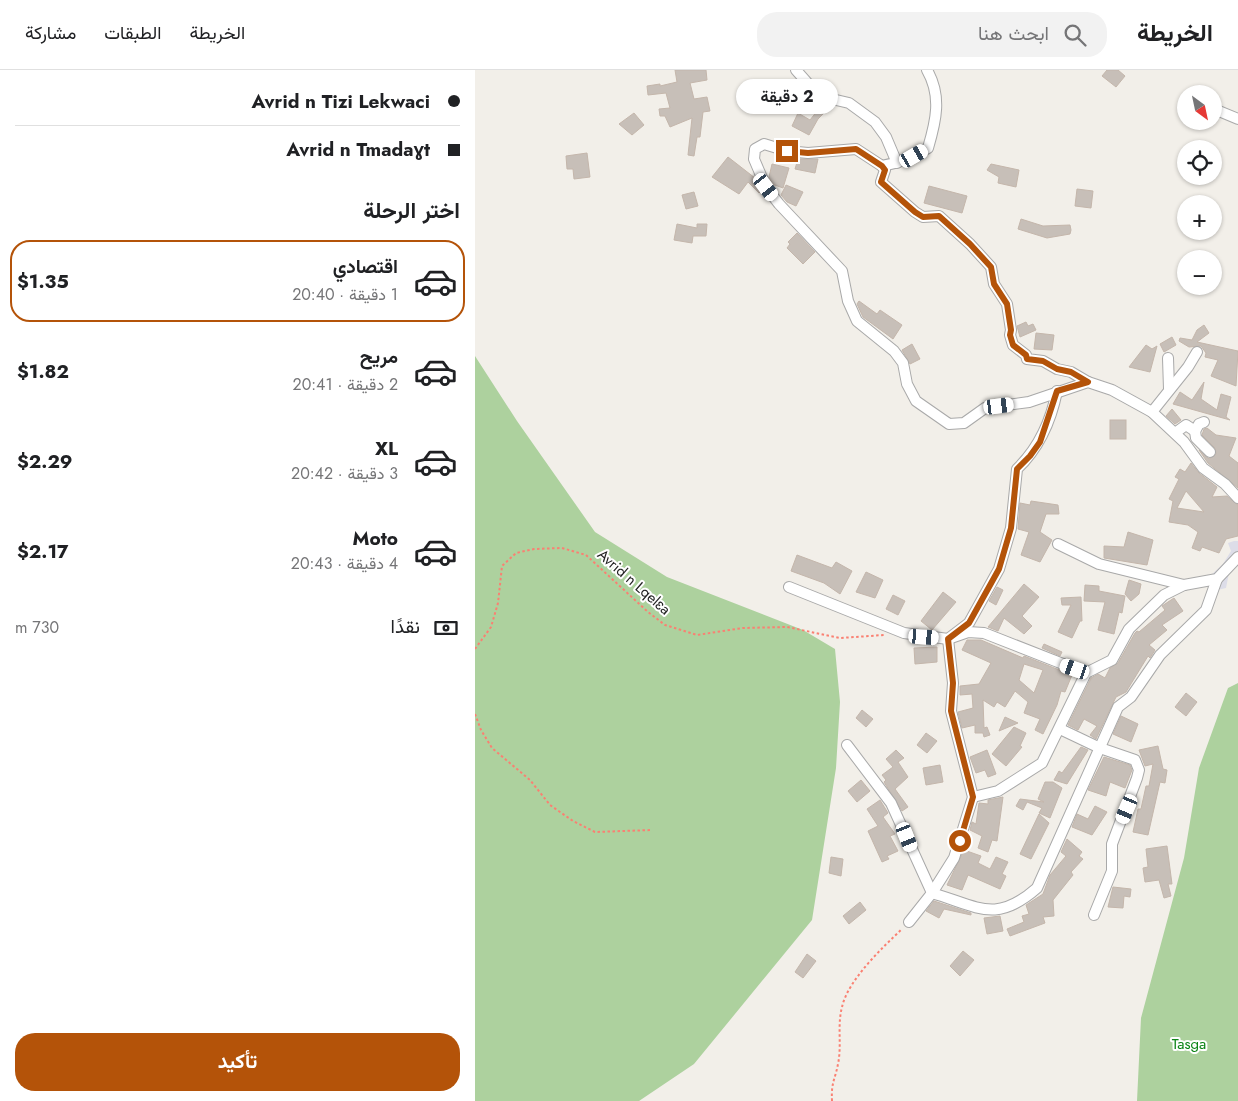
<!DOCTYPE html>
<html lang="ar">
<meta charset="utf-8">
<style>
body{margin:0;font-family:Jost,Vazirmatn,sans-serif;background:#f2f2f2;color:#202124;direction:rtl;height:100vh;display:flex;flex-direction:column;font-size:19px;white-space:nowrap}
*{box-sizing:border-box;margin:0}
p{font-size:16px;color:#757577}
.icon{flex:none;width:28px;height:28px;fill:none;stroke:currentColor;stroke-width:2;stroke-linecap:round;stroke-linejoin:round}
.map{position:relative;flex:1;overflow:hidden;direction:ltr}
.panel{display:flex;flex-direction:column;background:#fff;width:475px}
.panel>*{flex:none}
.guide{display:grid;align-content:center;height:110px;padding:0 15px;background:#fff}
.needle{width:32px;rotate:147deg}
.buttons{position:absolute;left:702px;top:15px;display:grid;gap:10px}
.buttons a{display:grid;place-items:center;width:45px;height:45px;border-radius:50%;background:#fff;box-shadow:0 1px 4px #0004;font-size:25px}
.end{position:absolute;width:22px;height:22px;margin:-11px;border:6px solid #b45309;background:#fff;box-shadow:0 0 0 2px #fff}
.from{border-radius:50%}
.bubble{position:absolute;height:35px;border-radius:18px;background:#fff;box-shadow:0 1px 4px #0004;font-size:16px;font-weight:700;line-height:35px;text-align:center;direction:rtl}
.car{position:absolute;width:15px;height:30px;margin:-15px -8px;border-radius:6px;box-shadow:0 0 4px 1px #0007;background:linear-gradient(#fff 24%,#345 0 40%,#fff 0 76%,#345 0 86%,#fff 0)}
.guide b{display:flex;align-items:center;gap:18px;height:48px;font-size:19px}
.guide b+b{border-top:1px solid #e0e0e0}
.guide i{width:12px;height:12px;background:#202124}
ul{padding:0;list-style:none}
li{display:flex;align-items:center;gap:15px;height:82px;margin:0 10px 8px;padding:0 5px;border:2px solid transparent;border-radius:20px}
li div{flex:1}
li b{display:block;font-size:19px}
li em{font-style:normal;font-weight:700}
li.current{border-color:#b45309}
li>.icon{width:45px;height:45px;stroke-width:1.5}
h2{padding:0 15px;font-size:22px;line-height:60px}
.pay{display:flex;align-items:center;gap:12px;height:55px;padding:0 15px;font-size:19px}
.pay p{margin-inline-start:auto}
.primary-button{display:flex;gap:10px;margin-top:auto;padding:10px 15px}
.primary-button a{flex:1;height:58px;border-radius:20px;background:#b45309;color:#fff;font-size:20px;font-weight:700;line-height:58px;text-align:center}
header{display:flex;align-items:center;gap:30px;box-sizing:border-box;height:70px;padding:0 25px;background:#fff;border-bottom:1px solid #e0e0e0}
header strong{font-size:24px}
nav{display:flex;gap:28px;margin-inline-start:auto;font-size:18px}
.search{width:350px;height:45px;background:#f2f2f2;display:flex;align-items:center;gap:12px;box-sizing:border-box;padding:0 18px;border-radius:20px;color:#757577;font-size:19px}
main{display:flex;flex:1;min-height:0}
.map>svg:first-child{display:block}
</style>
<header>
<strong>الخريطة</strong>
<div class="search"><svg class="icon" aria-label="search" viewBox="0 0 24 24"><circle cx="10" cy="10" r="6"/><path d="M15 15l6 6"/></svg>ابحث هنا</div>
<nav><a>الخريطة</a><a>الطبقات</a><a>مشاركة</a></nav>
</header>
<main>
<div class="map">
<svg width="763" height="1031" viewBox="0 0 763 1031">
<rect width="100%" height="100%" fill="#f2efe9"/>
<g fill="#add19e">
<path d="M 0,286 L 42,351 L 120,462 L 192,507 L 328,560 L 360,579 L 365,632 L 361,698 L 337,850 L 219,994 L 164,1031 L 0,1031 Z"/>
<path d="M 763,613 L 763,1031 L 662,1031 L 666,948 L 709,788 L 724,698 L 753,618 Z"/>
</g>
<path fill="#dddde8" d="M 759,471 L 763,471 L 763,486 L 754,503 L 751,518 L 742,520 L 734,515 L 734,507 L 748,494 L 756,481 L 753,473 Z"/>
<g fill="#c7bfb8" stroke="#c4b6ab" fill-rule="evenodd">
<path d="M 200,0 L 231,0 L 232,10 L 215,13 L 219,29 L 232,27 L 235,41 L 228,42 L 225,67 L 222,67 L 219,86 L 213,85 L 217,48 L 195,57 L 190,46 L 185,46 L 184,39 L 195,38 L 191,23 L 173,25 L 172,16 L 185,14 L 185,16 L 202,12 Z"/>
<path d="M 632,0 L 643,0 L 650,6 L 641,17 L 627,6 Z"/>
<path d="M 346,36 L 349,38 L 347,42 L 349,43 L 343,49 L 334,65 L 317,56 L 323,43 L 335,50 Z"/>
<path d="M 159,43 L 169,55 L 157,65 L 144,54 Z"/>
<path d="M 112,83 L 115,107 L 99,109 L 98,99 L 92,99 L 91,86 Z"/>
<path d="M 253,87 L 280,108 L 286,121 L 284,123 L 273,112 L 264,124 L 237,107 Z"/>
<path d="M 323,89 L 343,89 L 340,103 L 320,99 Z"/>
<path d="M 297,94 L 314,98 L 308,118 L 297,114 L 294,107 Z"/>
<path d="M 516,94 L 544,100 L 541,117 L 523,113 L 524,107 L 512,100 Z"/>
<path d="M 311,115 L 328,122 L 321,136 L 312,132 L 306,125 Z"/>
<path d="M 454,116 L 492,126 L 487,143 L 449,133 Z"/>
<path d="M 602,119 L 618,121 L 616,138 L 600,136 Z"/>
<path d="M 219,122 L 223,136 L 211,139 L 207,125 Z"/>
<path d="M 546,149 L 568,156 L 595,155 L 596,160 L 595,164 L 572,168 L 543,159 Z"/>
<path d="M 202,154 L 222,158 L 222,154 L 232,154 L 231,166 L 218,166 L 217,173 L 199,170 Z"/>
<path d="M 322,163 L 340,182 L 328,194 L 312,178 L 315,174 L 313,172 Z"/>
<path d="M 384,231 L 402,244 L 405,240 L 427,255 L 418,269 L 388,247 L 382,234 Z"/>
<path d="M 551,252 L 553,256 L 558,254 L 561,260 L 545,267 L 542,256 Z"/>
<path d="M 729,255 L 734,263 L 722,272 L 763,281 L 761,316 L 736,306 L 743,290 L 730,287 L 731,283 L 726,276 L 714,277 L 704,271 L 705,268 L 717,270 L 722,260 Z"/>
<path d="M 561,263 L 579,265 L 577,280 L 559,279 Z"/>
<path d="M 697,267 L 701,275 L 689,282 L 685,274 Z"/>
<path d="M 437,274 L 445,289 L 435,294 L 427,280 Z"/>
<path d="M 671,275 L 677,279 L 682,276 L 675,302 L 654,297 Z"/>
<path d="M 729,312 L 726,329 L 742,340 L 746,324 L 756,327 L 751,347 L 755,350 L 698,334 L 705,322 L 717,330 Z"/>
<path d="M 697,339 L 706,350 L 700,354 L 691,346 Z"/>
<rect x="635" y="350" width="16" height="19"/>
<path d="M 732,358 L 741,365 L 761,368 L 754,386 L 763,393 L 763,418 L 733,393 L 724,380 L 734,389 L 741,384 L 740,378 L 727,365 L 729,359 Z"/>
<path d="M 716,393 L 724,403 L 742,417 L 737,427 L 752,426 L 763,435 L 763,466 L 751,469 L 744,483 L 727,477 L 725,481 L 717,478 L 723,462 L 713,455 L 694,452 L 698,431 L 694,429 L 704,409 L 700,407 L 705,399 L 710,402 ZM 711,421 L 729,442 L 702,438 Z"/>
<path d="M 556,431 L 583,435 L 584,444 L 571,444 L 565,462 L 577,470 L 565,492 L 546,485 L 554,462 L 543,459 L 545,433 L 555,435 Z"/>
<path d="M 653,462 L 678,470 L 672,495 L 629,488 L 629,476 L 649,477 Z"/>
<path d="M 322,485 L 357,498 L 361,492 L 377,501 L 365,524 L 349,513 L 316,501 Z"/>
<path d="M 391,502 L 408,510 L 400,528 L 381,522 Z"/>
<path d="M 654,510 L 666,514 L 664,524 L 656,531 L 650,524 Z"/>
<path d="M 549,514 L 564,527 L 547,546 L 557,556 L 549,564 L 529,548 L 523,561 L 513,557 Z"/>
<path d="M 610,515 L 624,516 L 624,521 L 650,526 L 647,543 L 644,542 L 639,564 L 623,560 L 630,532 L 609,531 Z"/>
<path d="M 522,517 L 528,520 L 521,535 L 514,531 Z"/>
<path d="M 468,522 L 481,532 L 457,560 L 446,551 Z"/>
<path d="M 418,525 L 430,531 L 423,545 L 411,539 Z"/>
<path d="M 606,527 L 607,551 L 605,551 L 597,568 L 583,562 L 596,535 L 587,535 L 586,528 Z"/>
<path d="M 699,528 L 708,541 L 687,555 L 692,560 L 674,575 L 680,580 L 675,588 L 673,586 L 651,622 L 641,627 L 621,669 L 615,665 L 622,656 L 609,649 L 603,660 L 593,655 L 616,608 L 623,604 L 630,608 L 635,598 L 643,593 L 660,563 L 662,561 L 664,562 L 690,540 L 687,536 Z"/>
<path d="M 492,570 L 506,570 L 548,588 L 549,586 L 597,605 L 590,622 L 586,621 L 582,635 L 568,664 L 560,660 L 565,649 L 549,643 L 553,632 L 540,621 L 530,637 L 522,632 L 519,637 L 508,630 L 509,658 L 512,657 L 515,665 L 509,667 L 508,663 L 500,663 L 500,655 L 487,658 L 483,642 L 498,638 L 497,624 L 485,625 L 485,616 L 504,614 L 516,593 L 487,580 ZM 549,594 L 568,600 L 559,623 L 544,610 Z"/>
<path d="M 569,574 L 587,582 L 585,586 L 567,578 Z"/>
<path d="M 462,577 L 462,592 L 440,594 L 439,578 Z"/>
<path d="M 711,623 L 722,632 L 711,646 L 700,637 Z"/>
<path d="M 387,640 L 398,649 L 391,657 L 381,648 Z"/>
<path d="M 646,646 L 663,654 L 656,672 L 638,664 Z"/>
<path d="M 530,647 L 543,653 L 524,661 Z"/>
<path d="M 539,657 L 551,663 L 545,676 L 547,677 L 531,696 L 517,684 Z"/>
<path d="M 451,663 L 462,671 L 452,683 L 442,675 Z"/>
<path d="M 683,676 L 688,699 L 692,700 L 690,713 L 685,712 L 673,765 L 658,762 L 663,739 L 666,739 L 671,716 L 674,716 L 678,694 L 670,696 L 664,680 Z"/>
<path d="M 606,677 L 613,680 L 592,714 L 579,710 L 584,701 L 587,703 Z"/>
<path d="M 421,680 L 429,688 L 423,692 L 433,707 L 420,719 L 433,737 L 427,741 L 409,712 L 411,710 L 407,705 L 418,697 L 411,689 Z"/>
<path d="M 512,680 L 521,704 L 513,707 L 510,700 L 501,703 L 495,687 Z"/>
<path d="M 629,687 L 655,695 L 657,700 L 650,718 L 635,712 L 631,726 L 613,720 Z"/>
<path d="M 465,695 L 468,712 L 451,715 L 448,698 Z"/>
<path d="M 386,710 L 395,721 L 382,732 L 373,721 Z"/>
<path d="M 570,712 L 578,712 L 587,718 L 575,748 L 564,743 L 567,738 L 552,732 L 548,740 L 541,736 L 545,729 L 569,732 L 563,729 Z"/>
<path d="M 528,727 L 522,771 L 517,770 L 513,782 L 503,778 L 507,766 L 495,760 L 497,752 L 501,754 L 504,733 L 513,734 L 513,730 Z"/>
<path d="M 405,730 L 413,743 L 408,747 L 420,764 L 415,766 L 423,781 L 412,786 L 414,789 L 407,792 L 393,761 L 403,756 L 392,739 Z"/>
<path d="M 620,736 L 632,742 L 617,765 L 597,757 L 602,744 L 613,749 Z"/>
<path d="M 564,744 L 574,753 L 556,789 L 545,784 Z"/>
<path d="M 592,769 L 607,782 L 604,786 L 608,789 L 596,802 L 598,805 L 578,830 L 579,846 L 568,847 L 570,853 L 535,866 L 532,859 L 549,852 L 547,846 L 554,844 L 551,835 L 568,824 L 575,805 L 591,786 L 586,782 Z"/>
<path d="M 692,776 L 697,814 L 693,814 L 696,826 L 689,828 L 684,810 L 670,812 L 668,798 L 673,797 L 671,779 Z"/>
<path d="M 489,780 L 506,786 L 503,793 L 515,799 L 521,787 L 533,792 L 527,804 L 531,806 L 525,819 L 493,805 L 487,820 L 472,815 Z"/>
<path d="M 356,787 L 368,789 L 366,806 L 354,803 Z"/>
<path d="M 638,817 L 656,819 L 655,827 L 649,826 L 648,838 L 633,837 Z"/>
<path d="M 459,831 L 496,843 L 496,845 L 469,839 L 464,848 L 451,841 Z"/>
<path d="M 385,832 L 391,840 L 374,854 L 368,846 Z"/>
<path d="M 525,846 L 528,861 L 512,864 L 509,848 Z"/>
<path d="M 488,881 L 499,890 L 485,906 L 475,896 Z"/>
<path d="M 332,884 L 341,891 L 328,908 L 320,902 Z"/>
</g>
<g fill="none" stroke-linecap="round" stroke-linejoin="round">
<defs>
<g id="minor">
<path d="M 321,0 L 344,26 L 374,33 L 400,52 L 411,67 L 422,93"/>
<path d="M 452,0 C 467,26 461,51 453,78 C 438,87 424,93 407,96 L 381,79 L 333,83 L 312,81 L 289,74 L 280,79 L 279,89 L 291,117 L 304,134 L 367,201 L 373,231 L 382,251 L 419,281 L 428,293 L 432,314 L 441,331 L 474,354 L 489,353 L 510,338 L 554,332 L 613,312 L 637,320 L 677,342 L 709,372 L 728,398 L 750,414 L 763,428"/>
<path d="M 739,39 L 763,49"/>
<path d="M 407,96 L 410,100 L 406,112 L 440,142 L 448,147 L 464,146 L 495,174 L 516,197 L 519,214 L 532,234 L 536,260 L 535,265 L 538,275 L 551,285 L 552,289 L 568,291 L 582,299 L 596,302 L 613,312"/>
<path d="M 693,288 L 694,319"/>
<path d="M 677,342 L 713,297 L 722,282"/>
<path d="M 720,361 L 721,368 L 735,382"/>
<path d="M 700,363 L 711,355 L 720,361 L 724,354 L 729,352"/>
<path d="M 583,474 L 624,494 L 709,515"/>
<path d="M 314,517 L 429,563 L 473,569 L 493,562 L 509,563 L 611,603 L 637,590 L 654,559 L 689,525 L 709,515 L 742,509 L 763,487"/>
<path d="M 585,659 L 625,678 L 660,690 L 664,700 L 662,708 L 637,774 L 637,801 L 619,845"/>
<path d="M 372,675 L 416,733 L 457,823 C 504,837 521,854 562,818 L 643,637 L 656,627 L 685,585 L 731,540 L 742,509"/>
<path d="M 498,727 L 523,721 L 567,693 L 611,603"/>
<path d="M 434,852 L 457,823 L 479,788 L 498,727 L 476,641 L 478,613 L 473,569 L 494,553 L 524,499 L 536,458 L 542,399 C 564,378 576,351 582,321"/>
</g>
</defs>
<use href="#minor" stroke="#a9a9a9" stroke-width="12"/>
<g stroke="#fa8072" stroke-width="2" stroke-dasharray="2.5 2.5" stroke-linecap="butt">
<path d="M 0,579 L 16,557 L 23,533 L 27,496 L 41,483 L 59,479 L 87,478 L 111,485 L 173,542 L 190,555 L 222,565 L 268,558 L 312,557 L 365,568 L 409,565"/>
<path d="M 0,644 L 6,660 L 17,678 L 55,710 L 75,735 L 98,751 L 120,762 L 177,760"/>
<path d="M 357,1031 C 356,1012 360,1010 363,994 C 367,975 362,956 367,937 C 373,910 407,878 427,859"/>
</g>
<use href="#minor" stroke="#fff" stroke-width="10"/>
</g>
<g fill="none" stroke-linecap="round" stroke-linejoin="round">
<path stroke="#b45309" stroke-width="6" d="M 312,81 L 333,83 L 381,79 L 407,96 L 410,100 L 406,112 L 440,142 L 448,147 L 464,146 L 495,174 L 516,197 L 519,214 L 532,234 L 536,260 L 535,265 L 538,275 L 551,285 L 552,289 L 568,291 L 582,299 L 596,302 L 613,312 L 582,321 L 565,372 L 555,386 L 542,399 L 536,458 L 524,499 L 494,553 L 473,569 L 478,613 L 476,641 L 498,727 L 485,771"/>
</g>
<g text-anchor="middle" stroke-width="4" stroke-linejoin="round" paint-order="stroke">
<g font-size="15" fill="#222" stroke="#fff">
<text transform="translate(159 512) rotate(41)" y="5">Avrid n Lqelɛa</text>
</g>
<g font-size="15" fill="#0c8416" stroke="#fff">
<text x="714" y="979">Tasga</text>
</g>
</g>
</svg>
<div class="buttons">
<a><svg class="needle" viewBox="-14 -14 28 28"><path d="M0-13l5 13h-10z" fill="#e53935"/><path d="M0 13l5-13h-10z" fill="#757577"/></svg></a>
<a><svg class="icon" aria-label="locate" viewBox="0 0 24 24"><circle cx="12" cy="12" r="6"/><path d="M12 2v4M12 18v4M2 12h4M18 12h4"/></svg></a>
<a>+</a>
<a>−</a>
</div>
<i class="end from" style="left:485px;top:771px"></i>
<i class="end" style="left:312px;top:81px"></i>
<div class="bubble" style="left:261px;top:9px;width:102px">2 دقيقة</div>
<i class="car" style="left:439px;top:86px;rotate:60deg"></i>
<i class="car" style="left:291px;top:117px;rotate:143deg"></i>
<i class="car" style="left:524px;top:336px;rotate:83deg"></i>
<i class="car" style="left:449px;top:567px;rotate:94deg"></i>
<i class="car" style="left:600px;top:599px;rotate:289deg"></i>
<i class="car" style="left:652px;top:739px;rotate:203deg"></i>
<i class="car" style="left:432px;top:767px;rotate:158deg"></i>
</div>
<section class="panel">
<div class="guide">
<b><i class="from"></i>Avrid n Tizi Lekwaci</b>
<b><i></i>Avrid n Tmadaɣt</b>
</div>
<h2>اختر الرحلة</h2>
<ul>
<li class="current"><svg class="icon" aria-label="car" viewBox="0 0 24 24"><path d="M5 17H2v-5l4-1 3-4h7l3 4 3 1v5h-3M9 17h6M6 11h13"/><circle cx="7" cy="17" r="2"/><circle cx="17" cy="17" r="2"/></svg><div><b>اقتصادي</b><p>1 دقيقة · 20:40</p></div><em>$1.35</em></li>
<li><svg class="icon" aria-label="car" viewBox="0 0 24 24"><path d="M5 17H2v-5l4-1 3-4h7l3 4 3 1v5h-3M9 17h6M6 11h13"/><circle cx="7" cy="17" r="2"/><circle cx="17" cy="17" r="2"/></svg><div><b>مريح</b><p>2 دقيقة · 20:41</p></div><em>$1.82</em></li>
<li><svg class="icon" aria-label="car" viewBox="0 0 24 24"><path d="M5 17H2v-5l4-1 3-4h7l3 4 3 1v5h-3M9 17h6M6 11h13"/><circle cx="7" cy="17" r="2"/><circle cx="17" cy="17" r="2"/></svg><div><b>XL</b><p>3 دقيقة · 20:42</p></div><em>$2.29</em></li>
<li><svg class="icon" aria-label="car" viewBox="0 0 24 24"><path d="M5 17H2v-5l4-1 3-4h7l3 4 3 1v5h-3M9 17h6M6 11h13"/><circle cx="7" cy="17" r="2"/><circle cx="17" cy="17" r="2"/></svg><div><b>Moto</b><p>4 دقيقة · 20:43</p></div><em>$2.17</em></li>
</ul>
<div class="pay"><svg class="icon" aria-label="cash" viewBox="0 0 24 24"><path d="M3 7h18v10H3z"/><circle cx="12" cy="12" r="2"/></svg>نقدًا<p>730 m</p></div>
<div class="primary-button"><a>تأكيد</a></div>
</section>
</main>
